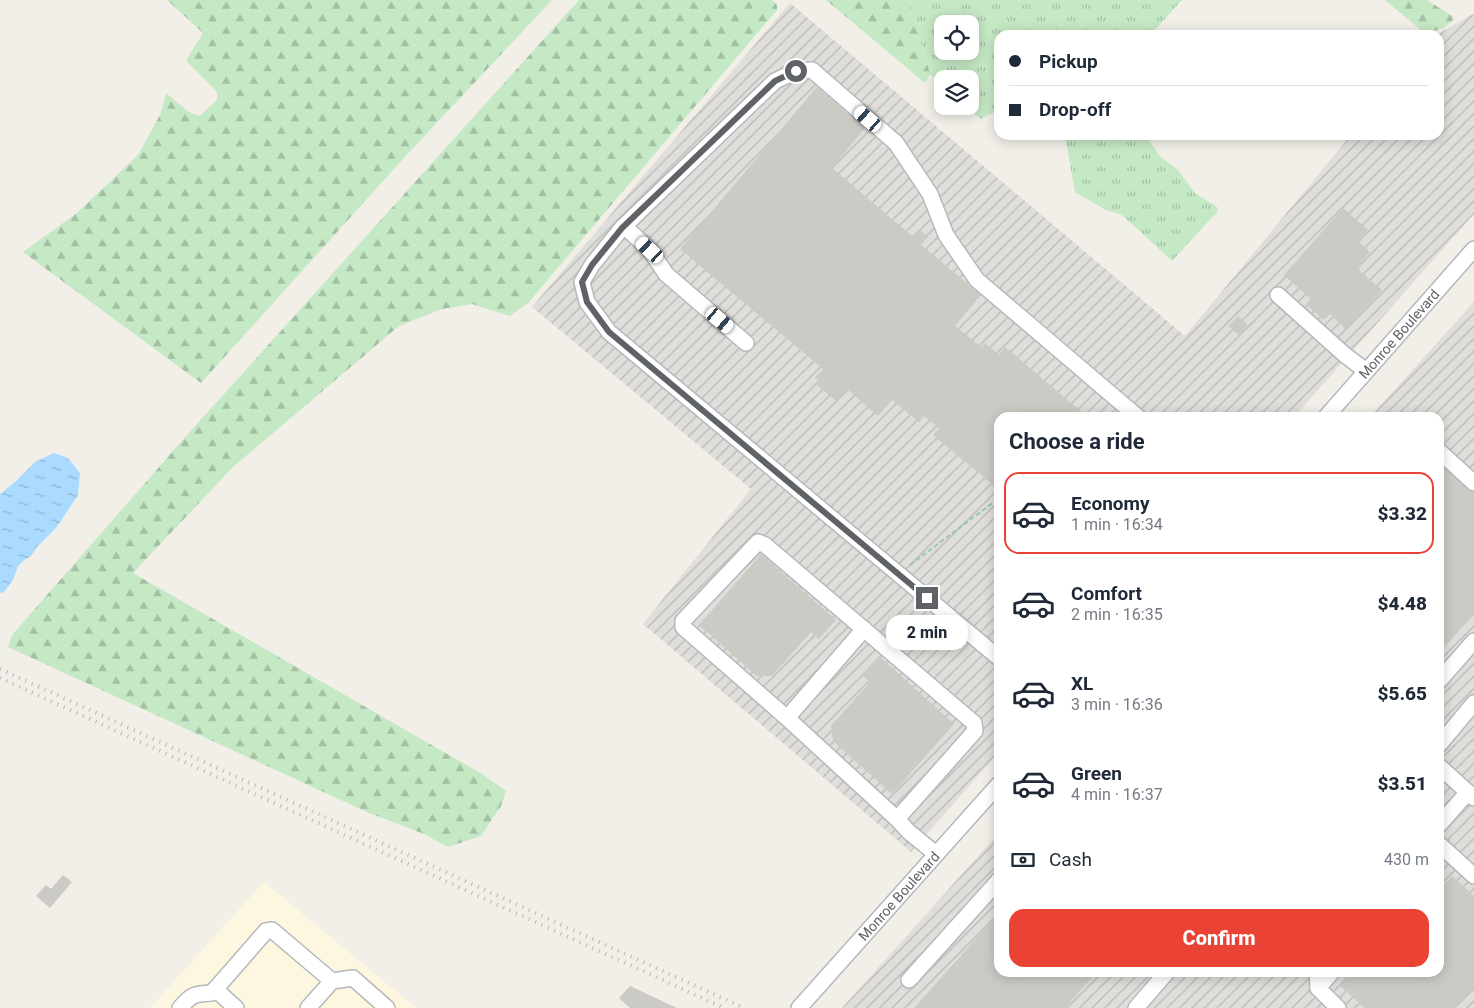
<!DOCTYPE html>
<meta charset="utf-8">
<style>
body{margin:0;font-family:Roboto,sans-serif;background:#f2f2f3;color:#1f2937;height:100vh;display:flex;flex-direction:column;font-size:19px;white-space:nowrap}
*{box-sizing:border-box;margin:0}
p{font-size:16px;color:#747a83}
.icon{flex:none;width:28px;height:28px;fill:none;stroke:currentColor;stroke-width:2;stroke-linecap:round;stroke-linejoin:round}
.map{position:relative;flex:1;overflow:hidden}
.sheet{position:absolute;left:994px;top:412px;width:450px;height:565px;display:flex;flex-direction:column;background:#fff;border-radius:15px;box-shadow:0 2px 12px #0003}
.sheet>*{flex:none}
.top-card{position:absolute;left:994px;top:30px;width:450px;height:110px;border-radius:15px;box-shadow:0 2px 12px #0003;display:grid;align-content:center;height:110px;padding:0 15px;background:#fff}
.fabs{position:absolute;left:934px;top:15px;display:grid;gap:10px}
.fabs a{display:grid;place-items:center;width:45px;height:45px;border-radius:10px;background:#fff;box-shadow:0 2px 12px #0003;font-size:25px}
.end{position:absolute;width:22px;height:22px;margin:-11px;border:6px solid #5f6368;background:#fff;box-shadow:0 0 0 2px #fff}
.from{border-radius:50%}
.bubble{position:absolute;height:35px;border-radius:15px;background:#fff;box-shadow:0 2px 12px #0003;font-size:16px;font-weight:800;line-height:35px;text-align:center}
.car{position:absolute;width:15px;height:30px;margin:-15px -8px;border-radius:6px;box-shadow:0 0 4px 1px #0007;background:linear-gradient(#fff 24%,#345 0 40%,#fff 0 76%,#345 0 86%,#fff 0)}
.top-card b{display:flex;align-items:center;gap:18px;height:48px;font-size:19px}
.top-card b+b{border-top:1px solid #e0e1e3}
.top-card i{width:12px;height:12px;background:#1f2937}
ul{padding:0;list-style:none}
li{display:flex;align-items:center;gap:15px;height:82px;margin:0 10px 8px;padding:0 5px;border:2px solid transparent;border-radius:15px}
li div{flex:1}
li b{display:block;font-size:19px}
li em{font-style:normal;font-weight:800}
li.on{border-color:#ea4335}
li>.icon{width:45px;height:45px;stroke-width:1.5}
h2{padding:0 15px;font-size:22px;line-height:60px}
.pay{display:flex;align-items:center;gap:12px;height:55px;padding:0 15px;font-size:19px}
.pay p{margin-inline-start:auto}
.button{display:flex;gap:10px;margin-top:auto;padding:10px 15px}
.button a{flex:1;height:58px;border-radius:15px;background:#ea4335;color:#fff;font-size:20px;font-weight:800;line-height:58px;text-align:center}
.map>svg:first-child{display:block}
</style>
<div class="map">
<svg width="1474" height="1008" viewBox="0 0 1474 1008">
<defs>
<pattern id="industrial-furrows" width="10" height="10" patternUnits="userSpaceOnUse" patternTransform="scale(1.25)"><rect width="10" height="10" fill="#e0deda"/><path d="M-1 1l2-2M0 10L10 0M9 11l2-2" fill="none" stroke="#b9b8b5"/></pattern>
<pattern id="grass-tufts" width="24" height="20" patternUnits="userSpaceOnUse" patternTransform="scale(1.25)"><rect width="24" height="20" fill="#c5e8c5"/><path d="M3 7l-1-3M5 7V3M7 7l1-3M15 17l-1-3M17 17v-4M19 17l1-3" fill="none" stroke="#a3c0a4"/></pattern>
<pattern id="forest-firs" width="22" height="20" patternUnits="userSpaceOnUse" patternTransform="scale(1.25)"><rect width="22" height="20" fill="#c5e8c5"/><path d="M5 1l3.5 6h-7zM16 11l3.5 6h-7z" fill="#a3c0a4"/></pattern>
<pattern id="water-ripples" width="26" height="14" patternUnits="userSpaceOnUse" patternTransform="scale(1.25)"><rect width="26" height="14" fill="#aadaff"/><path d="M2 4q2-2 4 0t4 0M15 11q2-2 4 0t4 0" fill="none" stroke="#8eb4d2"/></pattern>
</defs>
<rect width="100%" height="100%" fill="#f1efe8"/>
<path fill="#fef7e0" d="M 264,882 L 416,1008 L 150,1008 Z"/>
<g fill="url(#industrial-furrows)">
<path d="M 790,3 L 1185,336 L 1351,135 L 1439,135 L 1439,35 L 1436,35 L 1473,14 L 1474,16 L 1474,214 L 1294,417 L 999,418 L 999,752 L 911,852 L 643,624 L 751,489 L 532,307 Z"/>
<path d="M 1474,302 L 1474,1008 L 842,1008 L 999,833 L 999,972 L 1439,972 L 1439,418 L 1370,417 Z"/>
</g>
<g fill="url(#grass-tufts)" fill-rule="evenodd">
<path d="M 909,0 L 1182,0 L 1150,35 L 999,35 L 999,110 L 981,119 L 964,106 L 970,106 L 970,79 L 942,79 L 942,86 L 930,74 ZM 942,24 L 970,24 L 970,51 L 942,51 Z"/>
<path d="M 1065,135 L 1140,135 L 1147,138 L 1160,156 L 1178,170 L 1195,193 L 1217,207 L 1218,211 L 1172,261 L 1122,215 L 1106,210 L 1075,192 Z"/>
</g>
<g fill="url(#forest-firs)">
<path d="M 167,0 L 552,0 L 402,160 L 201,383 L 23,252 L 77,213 L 138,155 L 161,113 L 166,93 L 189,112 L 200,116 L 217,100 L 217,92 L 186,61 L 203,33 Z"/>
<path d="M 579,0 L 772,0 L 777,5 L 777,10 L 528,303 L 510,316 L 472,304 L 442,309 L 399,326 L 233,467 L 133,573 L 482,774 L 506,791 L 501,806 L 481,836 L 448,847 L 424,834 L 369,813 L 8,647 L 12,635 L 188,434 Z"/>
<path d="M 826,0 L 909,0 L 930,74 L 925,83 Z"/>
<path d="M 1385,0 L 1427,0 L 1452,16 L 1453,20 L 1444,28 L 1433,31 L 1421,30 Z"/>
</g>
<path fill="url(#water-ripples)" d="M 54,453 L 68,458 L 80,473 L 78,495 L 56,528 L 37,547 L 31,556 L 24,560 L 18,566 L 13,580 L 4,592 L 0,593 L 0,494 L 14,483 L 35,462 Z"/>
<g fill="#cccac5">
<path d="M 817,87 L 865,128 L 832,168 L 912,236 L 919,229 L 928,237 L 921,245 L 981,295 L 955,326 L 981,347 L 985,343 L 999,355 L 1005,347 L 1089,418 L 999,418 L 999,490 L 933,435 L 939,428 L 924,416 L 919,422 L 892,400 L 878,416 L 847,389 L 836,401 L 817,385 L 820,381 L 815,378 L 823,369 L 680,249 Z"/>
<path d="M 1343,208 L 1368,230 L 1358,241 L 1370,252 L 1360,263 L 1362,265 L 1358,269 L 1382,290 L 1346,329 L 1330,314 L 1324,320 L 1306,304 L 1311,299 L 1284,275 Z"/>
<path d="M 1238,316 L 1248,325 L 1239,335 L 1228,326 Z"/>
<path d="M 1439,463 L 1468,490 L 1474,492 L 1474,614 L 1439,653 Z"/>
<path d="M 761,554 L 836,620 L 819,639 L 811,632 L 772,676 L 757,676 L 699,625 Z"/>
<path d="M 879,656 L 954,724 L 892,794 L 833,741 L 831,726 L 870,682 L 862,675 Z"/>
<path d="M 63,875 L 72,882 L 50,908 L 36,896 L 46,885 L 51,889 Z"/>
<path d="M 1452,876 L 1474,896 L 1474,987 L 1455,1008 L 1365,1008 L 1339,985 L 1350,972 L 1439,972 L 1439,891 Z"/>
<path d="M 999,913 L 999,972 L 1097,972 L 1065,1008 L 914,1008 Z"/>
<path d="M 630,986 L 677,1008 L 630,1008 L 619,998 Z"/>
</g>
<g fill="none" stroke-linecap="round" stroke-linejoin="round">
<defs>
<g id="minor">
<path d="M 624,226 L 650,250 L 666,274 L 746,343"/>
<path d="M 1278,295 L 1345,355 L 1366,371"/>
<path id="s1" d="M 1325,418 L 1474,249"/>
<path d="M 1439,451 L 1474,483"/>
<path d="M 999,658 L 609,332 L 587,302 L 582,282 L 592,265 L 622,228 L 775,81 L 796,71 L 812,70 L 896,143 L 930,194 L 946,235 L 977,280 L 1139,418"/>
<path d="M 1439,681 L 1474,641"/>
<path d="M 787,718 L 864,629"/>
<path d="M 1439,745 L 1474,703"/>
<path d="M 1439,766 L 1474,798"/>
<path d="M 897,819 L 975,731 L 974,723 L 765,545 L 758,542 L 683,621 L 683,627 L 787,718 L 897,819 L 909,832 L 936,854"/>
<path d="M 1439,825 L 1468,792"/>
<path d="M 1439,844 L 1474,876"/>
<path d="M 1317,972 L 1318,988 L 1338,1008"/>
<path d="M 909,980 L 999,880"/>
<path d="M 1318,988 L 1332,972"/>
<path d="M 215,989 L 236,1008"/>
<path d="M 180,1008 C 192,994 194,994 212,993 L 266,931 L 272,930 L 332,981"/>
<path d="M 308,1008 L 332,981 L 353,978 L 387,1008"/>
<path id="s2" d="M 799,1008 L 999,784"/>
<path d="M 1136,1008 L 1167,972"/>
</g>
</defs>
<use href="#minor" stroke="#b5b8bc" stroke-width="18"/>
<path stroke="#9cc7a9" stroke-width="2" stroke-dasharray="5 2.5" stroke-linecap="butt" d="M 910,565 L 995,501 L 999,499"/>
<use href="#minor" stroke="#fff" stroke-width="15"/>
<g stroke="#b6b7b8" stroke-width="4" stroke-dasharray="1 6" stroke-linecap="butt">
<path d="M 0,669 L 744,1008"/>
<path d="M 0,678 L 724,1008"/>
</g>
</g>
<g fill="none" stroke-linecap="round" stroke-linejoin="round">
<path stroke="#5f6368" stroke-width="6" d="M 796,71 L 775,81 L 622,228 L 592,265 L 582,282 L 587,302 L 609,332 L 927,598"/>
</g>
<g text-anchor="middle" stroke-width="4" stroke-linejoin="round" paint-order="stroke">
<g font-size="14" fill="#5f6368" stroke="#fff">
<text dy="5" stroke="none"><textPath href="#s1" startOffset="112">Monroe Boulevard</textPath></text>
<text dy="5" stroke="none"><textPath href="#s2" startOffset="150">Monroe Boulevard</textPath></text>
</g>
</g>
</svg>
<div class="fabs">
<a><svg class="icon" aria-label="locate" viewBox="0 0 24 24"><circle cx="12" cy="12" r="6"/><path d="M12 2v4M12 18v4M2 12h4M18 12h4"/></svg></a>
<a><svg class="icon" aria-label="layers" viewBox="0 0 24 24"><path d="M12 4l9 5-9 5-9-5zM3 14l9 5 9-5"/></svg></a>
</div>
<i class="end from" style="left:796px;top:71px"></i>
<i class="end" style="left:927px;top:598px"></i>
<div class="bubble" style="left:886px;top:615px;width:82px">2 min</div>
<i class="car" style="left:868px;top:119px;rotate:311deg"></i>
<i class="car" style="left:650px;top:250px;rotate:312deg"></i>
<i class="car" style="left:720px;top:320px;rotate:130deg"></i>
<div class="top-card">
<b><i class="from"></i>Pickup</b>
<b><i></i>Drop-off</b>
</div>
<section class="sheet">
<h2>Choose a ride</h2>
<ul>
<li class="on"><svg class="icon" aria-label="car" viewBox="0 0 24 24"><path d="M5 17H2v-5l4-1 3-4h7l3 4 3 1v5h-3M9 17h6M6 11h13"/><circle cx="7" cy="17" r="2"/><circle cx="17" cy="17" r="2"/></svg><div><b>Economy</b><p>1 min · 16:34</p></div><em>$3.32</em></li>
<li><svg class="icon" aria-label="car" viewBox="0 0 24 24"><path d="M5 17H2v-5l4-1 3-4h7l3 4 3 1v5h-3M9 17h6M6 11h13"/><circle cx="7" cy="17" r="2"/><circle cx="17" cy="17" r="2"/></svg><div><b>Comfort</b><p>2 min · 16:35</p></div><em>$4.48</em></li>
<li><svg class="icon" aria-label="car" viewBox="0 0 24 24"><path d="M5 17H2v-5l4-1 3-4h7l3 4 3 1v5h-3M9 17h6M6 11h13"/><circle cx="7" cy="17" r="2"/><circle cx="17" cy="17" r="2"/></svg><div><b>XL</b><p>3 min · 16:36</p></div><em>$5.65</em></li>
<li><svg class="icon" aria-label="car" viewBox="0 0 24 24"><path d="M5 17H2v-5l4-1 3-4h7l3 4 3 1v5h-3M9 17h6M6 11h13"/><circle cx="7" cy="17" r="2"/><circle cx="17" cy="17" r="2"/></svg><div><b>Green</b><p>4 min · 16:37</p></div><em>$3.51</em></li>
</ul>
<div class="pay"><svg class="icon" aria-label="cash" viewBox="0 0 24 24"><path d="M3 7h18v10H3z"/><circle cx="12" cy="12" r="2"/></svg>Cash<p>430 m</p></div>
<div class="button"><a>Confirm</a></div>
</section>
</div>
